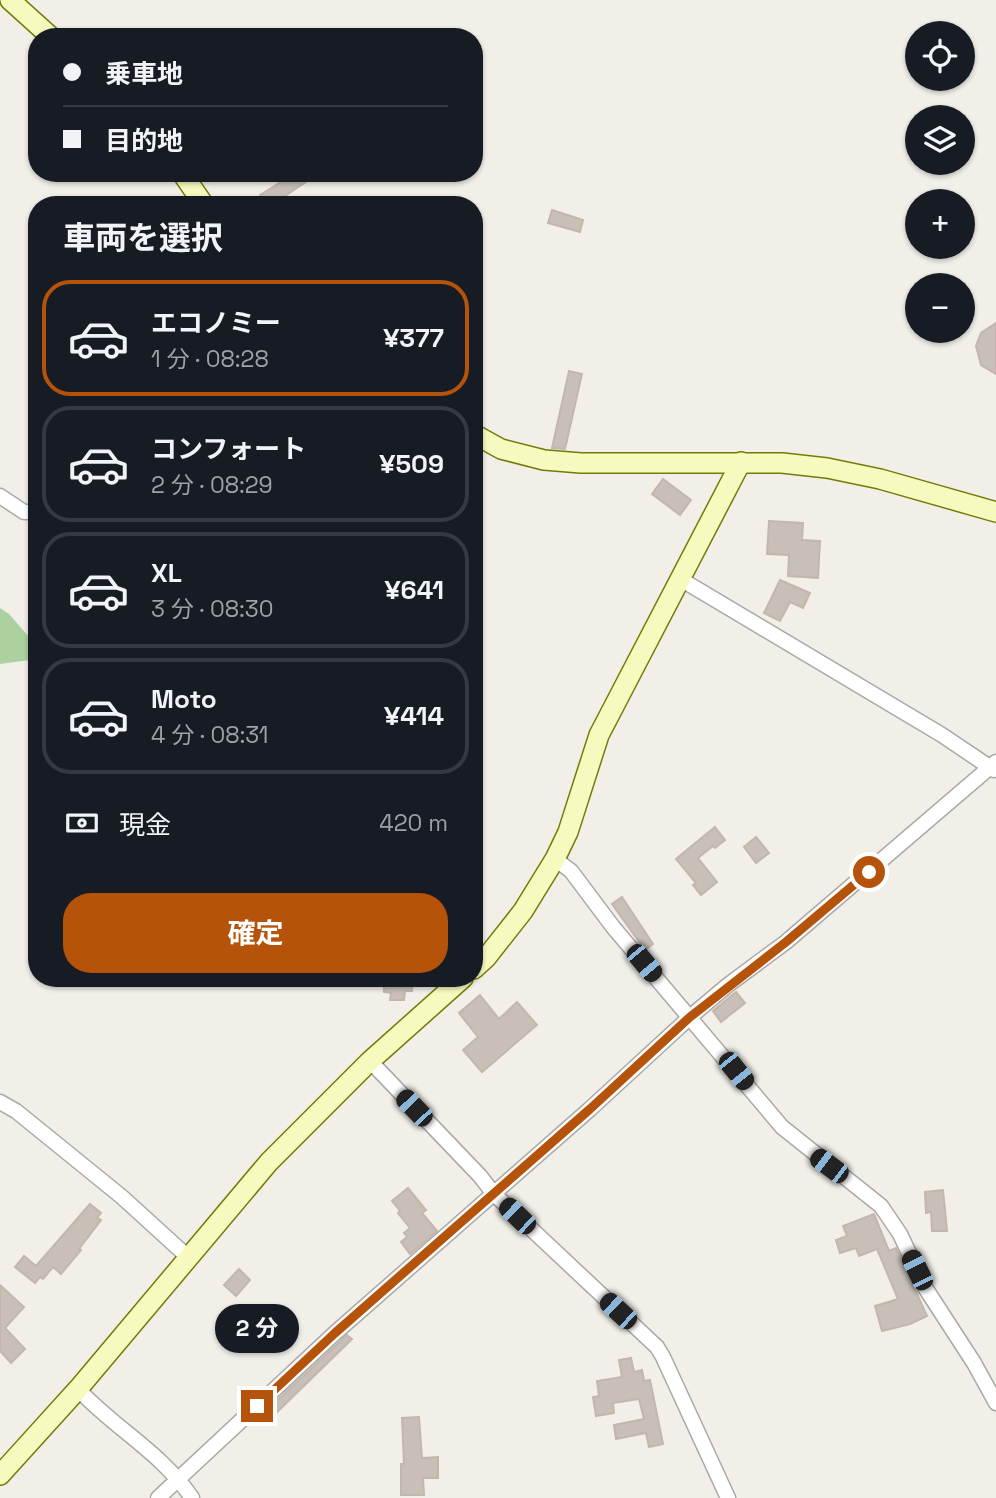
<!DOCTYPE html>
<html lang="ja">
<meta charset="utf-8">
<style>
body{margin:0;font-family:"Space Grotesk","Noto Sans JP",sans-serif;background:#20242c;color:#f1f3f6;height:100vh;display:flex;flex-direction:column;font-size:26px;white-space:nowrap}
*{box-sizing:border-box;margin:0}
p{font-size:23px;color:#9ea1a6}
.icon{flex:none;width:38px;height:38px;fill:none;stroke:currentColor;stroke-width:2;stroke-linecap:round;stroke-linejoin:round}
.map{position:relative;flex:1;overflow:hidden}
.panel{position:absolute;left:28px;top:196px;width:455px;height:791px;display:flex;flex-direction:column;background:#171b24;border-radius:28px;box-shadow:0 2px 5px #0004}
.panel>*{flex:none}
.top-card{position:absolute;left:28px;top:28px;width:455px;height:154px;border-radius:28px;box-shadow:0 2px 5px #0004;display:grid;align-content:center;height:154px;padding:0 35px;background:#171b24}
.fabs{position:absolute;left:905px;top:21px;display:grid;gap:14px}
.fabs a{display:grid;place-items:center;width:70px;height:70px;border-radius:50%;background:#171b24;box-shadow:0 2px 5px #0004;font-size:35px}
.end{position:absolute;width:32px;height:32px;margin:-16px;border:9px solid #b45309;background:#fff;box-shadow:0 0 0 4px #fff}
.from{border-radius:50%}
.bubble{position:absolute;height:49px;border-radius:24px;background:#171b24;box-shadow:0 2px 5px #0004;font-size:23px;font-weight:700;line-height:49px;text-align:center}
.car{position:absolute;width:21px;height:42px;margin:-21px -10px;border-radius:9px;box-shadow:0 0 5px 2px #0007;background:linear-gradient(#222 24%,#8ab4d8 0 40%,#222 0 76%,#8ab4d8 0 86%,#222 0)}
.top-card b{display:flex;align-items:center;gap:24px;height:66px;font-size:26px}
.top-card b+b{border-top:2px solid #363941}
.top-card i{width:18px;height:18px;background:#f1f3f6}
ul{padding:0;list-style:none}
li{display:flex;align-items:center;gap:21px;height:116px;margin:0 14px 10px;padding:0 21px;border:4px solid #363941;border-radius:28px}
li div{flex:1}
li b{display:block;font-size:26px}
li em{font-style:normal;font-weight:700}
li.active{border-color:#b45309}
li>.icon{width:63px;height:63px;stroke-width:1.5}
h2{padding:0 35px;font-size:32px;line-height:84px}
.pay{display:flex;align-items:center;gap:18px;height:77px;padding:0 35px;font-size:26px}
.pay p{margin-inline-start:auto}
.primary-button{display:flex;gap:14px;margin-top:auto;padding:14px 35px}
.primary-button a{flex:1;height:80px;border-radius:28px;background:#b45309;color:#fff;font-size:28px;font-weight:700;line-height:80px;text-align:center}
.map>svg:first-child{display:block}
</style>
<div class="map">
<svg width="996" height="1498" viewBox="0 0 996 1498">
<rect width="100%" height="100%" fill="#f2efe9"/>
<path fill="#add19e" d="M 0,608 L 9,614 L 37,646 L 37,659 L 0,664 Z"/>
<g fill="#c7bfb8" stroke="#c4b6ab" stroke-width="2">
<path d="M 280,173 L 301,173 L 306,182 L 285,196 L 288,201 L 281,205 L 266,205 L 260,195 L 284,180 Z"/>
<path d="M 552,210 L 583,220 L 580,232 L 548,223 Z"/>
<path d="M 996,323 L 996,374 L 981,365 L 976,346 L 981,333 Z"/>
<path d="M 569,371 L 582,374 L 565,449 L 552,448 Z"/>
<path d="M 663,479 L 691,500 L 680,515 L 652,494 Z"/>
<path d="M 769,521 L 803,523 L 802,540 L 820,541 L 818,578 L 788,576 L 789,555 L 767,554 Z"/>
<path d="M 780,580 L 810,593 L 803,608 L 790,602 L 780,621 L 764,613 Z"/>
<path d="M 715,827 L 725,840 L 715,848 L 713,846 L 698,858 L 717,882 L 701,895 L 693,885 L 696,883 L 676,859 Z"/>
<path d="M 756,837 L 769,853 L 756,863 L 744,847 Z"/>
<path d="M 622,897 L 653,944 L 645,950 L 612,904 Z"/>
<path d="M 384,978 L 413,978 L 412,991 L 405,991 L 404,1000 L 390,1000 L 391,993 L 384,992 Z"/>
<path d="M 736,992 L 745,1003 L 721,1022 L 713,1011 Z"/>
<path d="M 480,995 L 499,1019 L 517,1002 L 537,1025 L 482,1072 L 463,1050 L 478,1037 L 459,1013 Z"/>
<path d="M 408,1188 L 426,1210 L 422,1213 L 437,1231 L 410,1254 L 401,1242 L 407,1237 L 404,1233 L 410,1228 L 398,1213 L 400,1211 L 392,1201 Z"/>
<path d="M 943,1190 L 947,1231 L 932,1231 L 931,1212 L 926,1213 L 925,1192 Z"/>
<path d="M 90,1204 L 101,1213 L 97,1218 L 101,1220 L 79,1249 L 81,1250 L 61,1274 L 53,1267 L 43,1279 L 40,1277 L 35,1283 L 15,1267 L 24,1256 L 36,1266 Z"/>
<path d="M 874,1214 L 889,1251 L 896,1248 L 927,1316 L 910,1324 L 882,1331 L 875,1306 L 898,1299 L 877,1249 L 859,1256 L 856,1248 L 840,1253 L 836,1240 L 847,1236 L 843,1226 Z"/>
<path d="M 239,1269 L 250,1280 L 236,1296 L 224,1285 Z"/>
<path d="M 0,1285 L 24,1307 L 5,1328 L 25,1349 L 11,1363 L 0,1351 Z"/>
<path d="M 347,1335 L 352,1339 L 274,1415 L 268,1409 Z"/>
<path d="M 631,1358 L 634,1372 L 642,1370 L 644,1381 L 650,1380 L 663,1444 L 649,1447 L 646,1433 L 616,1439 L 614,1425 L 644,1419 L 639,1399 L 613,1403 L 614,1413 L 596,1416 L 593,1397 L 599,1396 L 597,1381 L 622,1377 L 619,1360 Z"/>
<path d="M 419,1417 L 422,1458 L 438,1457 L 438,1478 L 423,1478 L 424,1495 L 401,1495 L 401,1464 L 404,1464 L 402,1418 Z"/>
</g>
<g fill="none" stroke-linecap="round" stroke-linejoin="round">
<defs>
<g id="street">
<path d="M 0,496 L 24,512 L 32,512 L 37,507"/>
<path d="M 682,580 L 942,735 L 994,770"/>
<path d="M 555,859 L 571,871 L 613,927 L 782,1127 L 881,1206 L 900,1234 L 926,1289 L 974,1363 L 996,1403"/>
<path d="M 370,1061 L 480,1176 L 494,1194 L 657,1347 L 663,1357 L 728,1498"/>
<path d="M 0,1102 L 16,1111 L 122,1197 L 189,1258"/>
<path d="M 78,1389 C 114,1428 162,1453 192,1498"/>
<path d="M 158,1498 L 335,1333 L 590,1109 L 690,1017 L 728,985 L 786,942 L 996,762"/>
</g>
<g id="secondary">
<path d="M 10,0 L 51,37"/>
<path d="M 182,173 L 204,205"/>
<path d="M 474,434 L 501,449 L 544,460 L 581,463 L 782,463 L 827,468 L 880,479 L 996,512"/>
<path d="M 474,969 L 486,958 L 523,911 L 555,859 L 568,832 L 599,735 L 741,462"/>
<path d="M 0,1475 L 78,1389 L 269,1162 L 370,1061 L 463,978"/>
</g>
</defs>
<use href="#street" stroke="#a9a9a9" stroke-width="17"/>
<use href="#secondary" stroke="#707d05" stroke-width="22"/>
<use href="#street" stroke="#fff" stroke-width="14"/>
<use href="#secondary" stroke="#f7fabf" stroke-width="19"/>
</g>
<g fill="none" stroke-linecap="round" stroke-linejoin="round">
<path stroke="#b45309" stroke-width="9" d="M 257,1406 L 335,1333 L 590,1109 L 690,1017 L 786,942 L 869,872"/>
</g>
</svg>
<div class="fabs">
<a><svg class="icon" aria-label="locate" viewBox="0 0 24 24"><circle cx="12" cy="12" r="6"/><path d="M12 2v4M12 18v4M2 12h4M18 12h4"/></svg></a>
<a><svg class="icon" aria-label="layers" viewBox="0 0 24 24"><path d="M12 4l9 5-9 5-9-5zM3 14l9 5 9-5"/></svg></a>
<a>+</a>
<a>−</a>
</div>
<i class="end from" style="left:869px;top:872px"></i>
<i class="end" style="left:257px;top:1406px"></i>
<div class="bubble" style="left:215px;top:1304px;width:84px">2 分</div>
<i class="car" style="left:644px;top:963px;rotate:140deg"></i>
<i class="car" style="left:736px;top:1071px;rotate:141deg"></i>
<i class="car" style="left:414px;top:1108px;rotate:316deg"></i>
<i class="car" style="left:829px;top:1166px;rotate:307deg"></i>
<i class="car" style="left:517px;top:1216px;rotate:314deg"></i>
<i class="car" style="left:917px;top:1270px;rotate:334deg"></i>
<i class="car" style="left:618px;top:1311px;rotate:313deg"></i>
<div class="top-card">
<b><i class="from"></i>乗車地</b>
<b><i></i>目的地</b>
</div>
<section class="panel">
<h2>車両を選択</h2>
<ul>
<li class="active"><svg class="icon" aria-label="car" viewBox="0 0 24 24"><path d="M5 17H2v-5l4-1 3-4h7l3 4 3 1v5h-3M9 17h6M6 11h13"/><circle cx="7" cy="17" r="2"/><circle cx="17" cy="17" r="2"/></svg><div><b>エコノミー</b><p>1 分 · 08:28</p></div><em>¥377</em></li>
<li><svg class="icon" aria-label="car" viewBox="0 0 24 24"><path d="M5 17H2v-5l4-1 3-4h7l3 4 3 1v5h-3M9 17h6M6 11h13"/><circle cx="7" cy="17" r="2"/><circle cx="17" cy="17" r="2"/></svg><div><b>コンフォート</b><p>2 分 · 08:29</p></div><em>¥509</em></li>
<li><svg class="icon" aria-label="car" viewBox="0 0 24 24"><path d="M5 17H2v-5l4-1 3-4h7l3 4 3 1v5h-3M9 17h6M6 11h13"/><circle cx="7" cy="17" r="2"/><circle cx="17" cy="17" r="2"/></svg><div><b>XL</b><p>3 分 · 08:30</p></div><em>¥641</em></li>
<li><svg class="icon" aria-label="car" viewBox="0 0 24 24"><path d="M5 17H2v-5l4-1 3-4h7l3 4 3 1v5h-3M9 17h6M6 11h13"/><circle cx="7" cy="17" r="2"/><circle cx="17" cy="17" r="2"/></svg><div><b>Moto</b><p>4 分 · 08:31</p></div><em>¥414</em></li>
</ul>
<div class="pay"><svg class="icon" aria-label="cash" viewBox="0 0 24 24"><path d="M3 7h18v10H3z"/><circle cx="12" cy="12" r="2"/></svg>現金<p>420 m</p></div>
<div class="primary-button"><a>確定</a></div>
</section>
</div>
